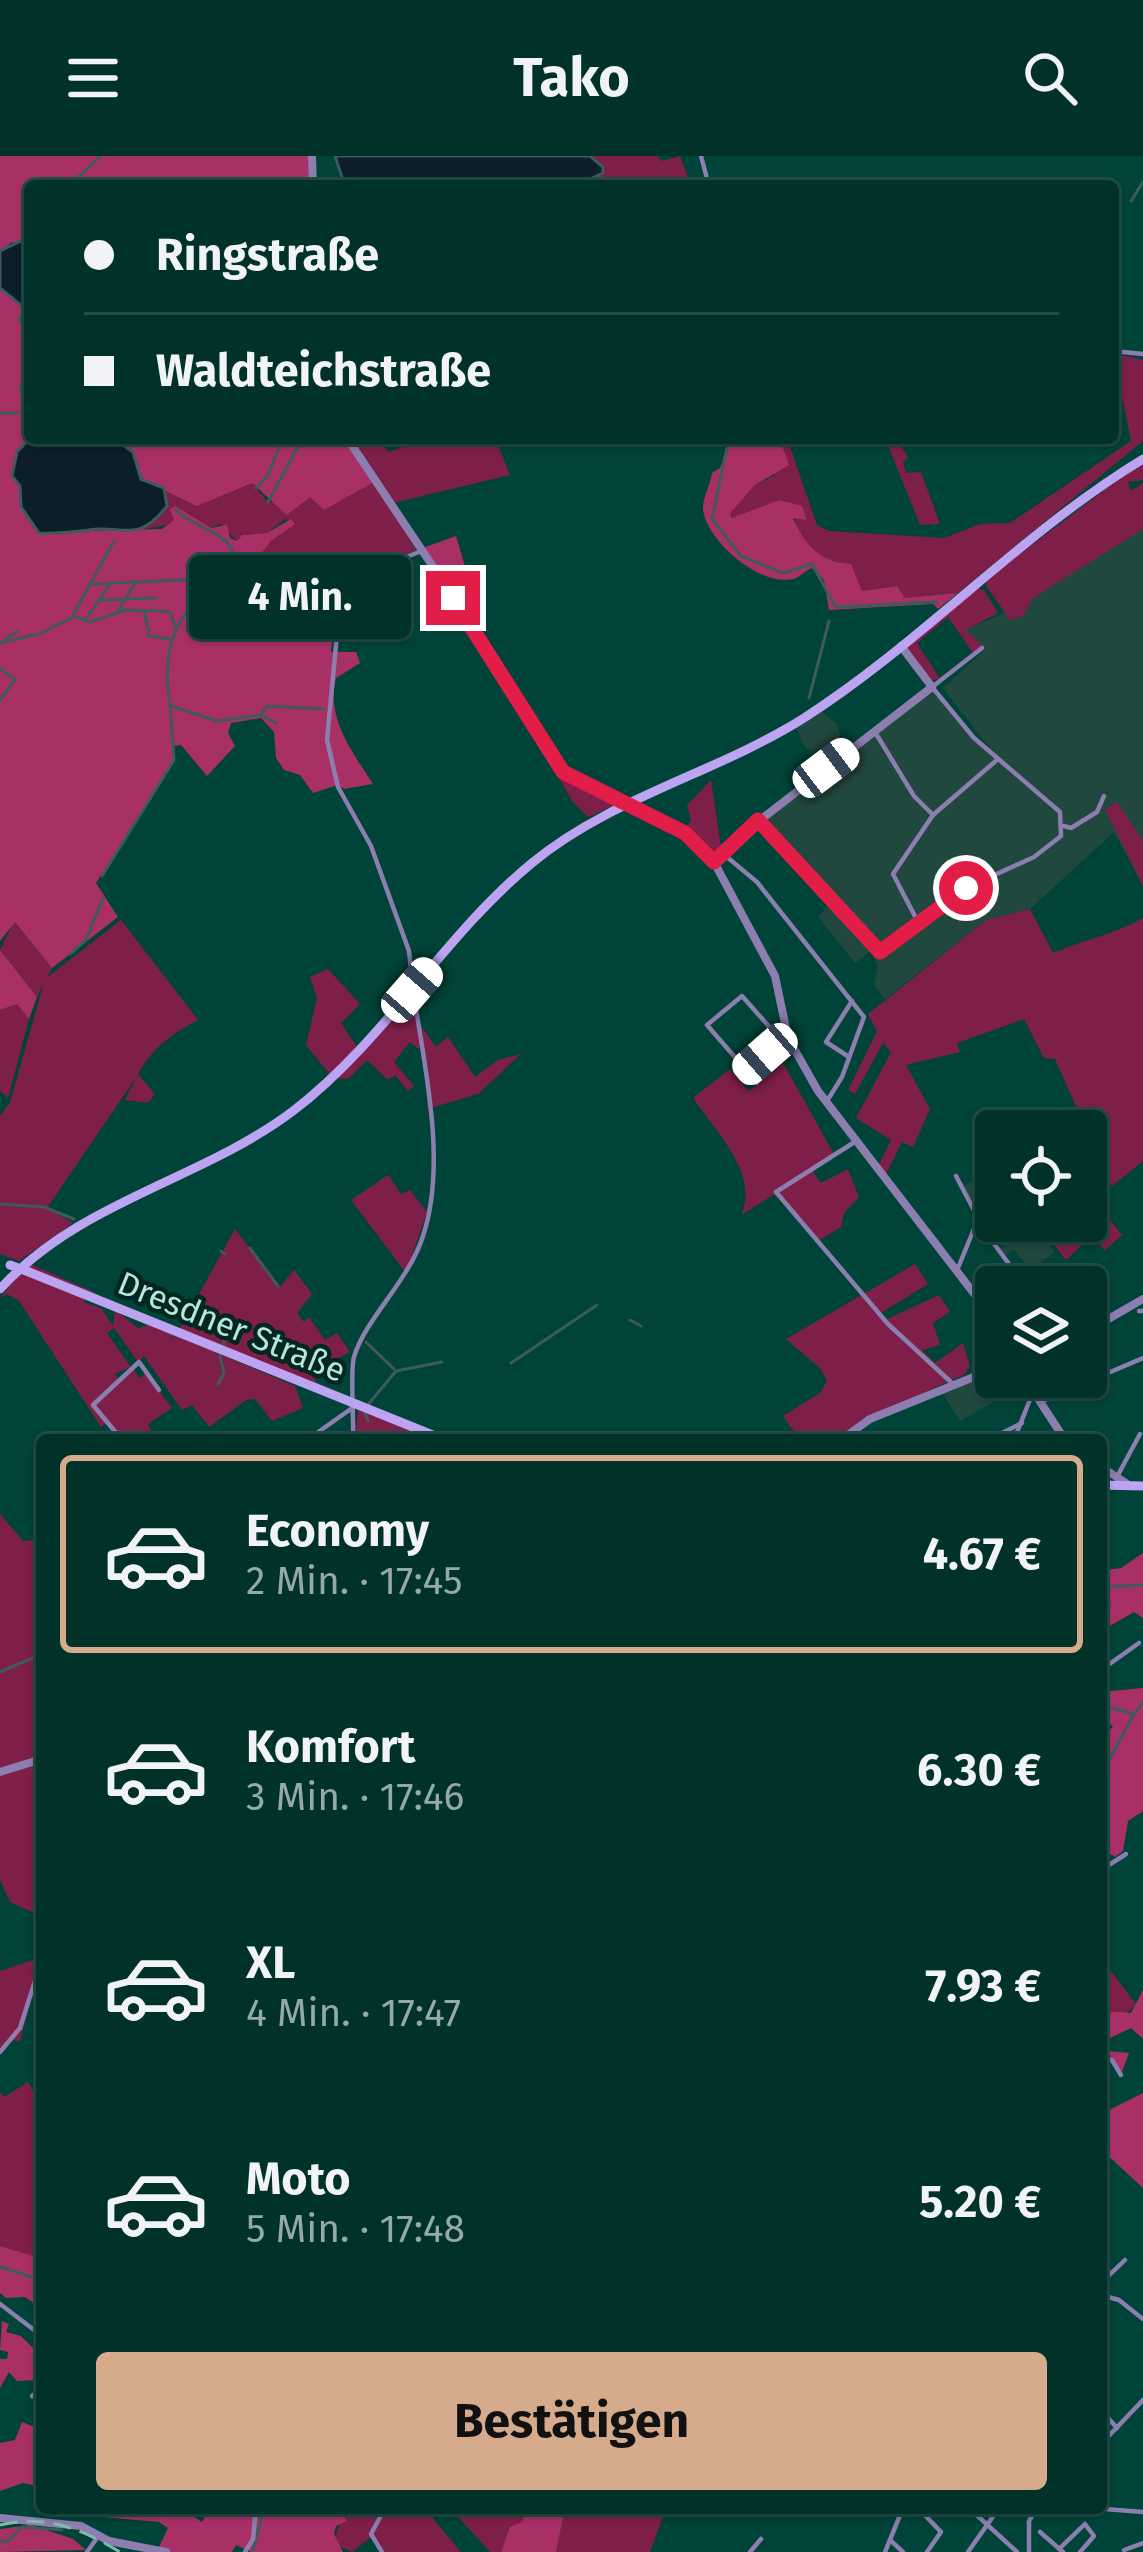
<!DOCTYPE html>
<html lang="de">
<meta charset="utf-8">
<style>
body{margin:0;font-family:"Fira Sans",sans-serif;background:#0a3a32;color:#f1f3f6;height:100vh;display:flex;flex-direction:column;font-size:45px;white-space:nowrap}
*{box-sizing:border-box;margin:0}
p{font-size:39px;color:#95aaa8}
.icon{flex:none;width:66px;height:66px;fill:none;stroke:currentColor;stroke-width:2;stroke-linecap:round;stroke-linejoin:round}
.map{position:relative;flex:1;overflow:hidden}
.side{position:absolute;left:36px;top:1278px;width:1071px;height:1080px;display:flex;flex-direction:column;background:#00322a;border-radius:12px;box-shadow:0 3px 9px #0004,0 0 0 3px #224d47}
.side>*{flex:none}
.hud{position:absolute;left:24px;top:24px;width:1095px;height:264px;border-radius:12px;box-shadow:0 3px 9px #0004,0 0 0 3px #224d47;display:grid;align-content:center;height:264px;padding:0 60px;background:#00322a}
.tools{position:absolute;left:975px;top:954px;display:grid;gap:24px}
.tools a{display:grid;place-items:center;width:132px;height:132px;border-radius:12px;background:#00322a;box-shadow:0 3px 9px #0004,0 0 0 3px #224d47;font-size:60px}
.end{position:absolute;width:54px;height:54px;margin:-27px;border:15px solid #e11d48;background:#fff;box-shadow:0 0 0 6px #fff}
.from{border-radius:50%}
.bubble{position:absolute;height:84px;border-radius:12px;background:#00322a;box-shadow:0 3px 9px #0004,0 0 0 3px #224d47;font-size:39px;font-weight:700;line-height:84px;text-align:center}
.car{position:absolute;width:36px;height:72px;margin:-36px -18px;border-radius:15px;box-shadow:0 0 9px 3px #0007;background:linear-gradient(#fff 24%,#345 0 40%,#fff 0 76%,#345 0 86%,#fff 0)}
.hud b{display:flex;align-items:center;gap:42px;height:114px;font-size:45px}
.hud b+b{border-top:3px solid #224d47}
.hud i{width:30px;height:30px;background:#f1f3f6}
ul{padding:21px 0 0;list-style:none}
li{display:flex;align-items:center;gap:36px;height:198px;margin:0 24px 18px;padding:0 36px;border:6px solid transparent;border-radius:12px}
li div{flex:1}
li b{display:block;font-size:45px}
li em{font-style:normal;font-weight:700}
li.current{border-color:#d6ab8b}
li>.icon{width:108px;height:108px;stroke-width:1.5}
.cta{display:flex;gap:24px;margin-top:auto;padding:24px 60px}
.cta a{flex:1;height:138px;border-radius:12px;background:#d6ab8b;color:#111;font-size:48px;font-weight:700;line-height:138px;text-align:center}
header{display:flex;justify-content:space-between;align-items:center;height:156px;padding:0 60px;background:#00322a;font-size:54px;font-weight:700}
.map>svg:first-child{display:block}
</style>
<header><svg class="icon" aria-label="menu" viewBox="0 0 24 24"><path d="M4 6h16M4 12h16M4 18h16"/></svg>Tako<svg class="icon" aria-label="search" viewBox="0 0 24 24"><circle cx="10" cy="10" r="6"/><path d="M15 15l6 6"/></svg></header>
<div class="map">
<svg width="1143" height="2396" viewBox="0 0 1143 2396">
<rect width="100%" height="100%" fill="#004338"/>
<g fill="#21483f">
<path d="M 1143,367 L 1143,730 L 1114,676 L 1030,753 L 986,764 L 885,843 L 874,829 L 878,810 L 871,795 L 855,807 L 818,761 L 829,748 L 755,665 L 825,610 L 805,591 L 796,572 L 822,556 L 837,568 L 844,595 L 929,531 L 966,575 L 992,595 L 943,532 L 985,494 L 965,474 L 1000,459 Z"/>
<path d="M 996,1012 L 996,1065 L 1042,1065 L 1036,1071 L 1055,1096 L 1030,1114 L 1014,1093 L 1005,1100 L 1000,1093 L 1009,1087 L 1002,1077 L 1005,1072 L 989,1076 L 963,1030 Z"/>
<path d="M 988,1216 L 1021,1221 L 1025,1228 L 960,1265 L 942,1236 Z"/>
</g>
<g fill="#7e1f49">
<path d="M 590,0 L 658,0 L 661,5 L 680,0 L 689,24 C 657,36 622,27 592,26 L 595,3 Z"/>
<path d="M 1113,197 L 1143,204 L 1143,285 L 958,437 L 905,442 L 896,430 L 862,435 L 804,387 L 793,360 L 801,350 L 733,362 L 729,357 L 755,329 L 775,319 L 762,282 L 787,282 L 817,369 L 829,375 L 944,382 L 980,368 L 1010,367 L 1131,285 Z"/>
<path d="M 366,282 L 379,282 L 388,296 L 429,282 L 495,282 L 510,319 L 389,348 L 416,394 L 343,423 L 273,481 L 238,428 L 271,385 L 294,368 L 285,363 L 267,377 L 242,379 L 237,385 L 220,368 L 211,372 C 181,359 164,373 133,374 L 146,370 L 167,350 L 164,332 C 204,349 218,335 252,327 L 268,346 L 301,347 Z"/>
<path d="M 885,282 L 896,282 L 908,301 L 903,306 L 906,317 L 921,316 L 940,368 L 920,369 Z"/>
<path d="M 1143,305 L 1143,324 L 1128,326 L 1131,335 L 1143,327 L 1143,373 L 1033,442 L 1023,460 L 1010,464 L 986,430 L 988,422 Z"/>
<path d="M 977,432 L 984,434 L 998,457 L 966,474 L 982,490 L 973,497 L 948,461 L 917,487 L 940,523 L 931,524 L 906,491 Z"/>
<path d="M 531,573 L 566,622 L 615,649 L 588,661 L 572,645 Z"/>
<path d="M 711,624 L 721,691 L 711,705 L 683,673 L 691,665 L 687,649 Z"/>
<path d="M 1117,646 L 1143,685 L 1143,730 L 1105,653 Z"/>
<path d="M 1030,753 L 1053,797 C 1083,784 1115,778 1143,762 L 1143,1005 L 1112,1030 L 1086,1001 L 1086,975 L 1063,975 L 1082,964 L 1055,903 L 1044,902 L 1024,863 L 957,887 L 960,896 L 906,909 L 930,953 L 913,991 L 902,986 L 885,1020 L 877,1013 L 891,984 L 856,962 L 891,896 L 883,887 L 855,938 L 848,934 L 877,875 L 868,858 L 986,764 Z"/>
<path d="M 121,764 L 198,864 C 172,878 153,891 138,918 L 155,938 L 148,947 L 125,944 L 137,920 L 47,1052 L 73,1067 L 19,1105 L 0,1098 L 0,960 L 10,946 L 45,823 Z"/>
<path d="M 14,765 L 52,812 L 37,841 L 0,794 Z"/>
<path d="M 328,813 L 360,848 L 341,867 L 359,894 L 332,921 L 306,889 L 317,842 L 310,821 Z"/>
<path d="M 412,839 L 422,888 L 418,893 L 410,886 L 394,906 L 414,930 L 408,935 L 395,919 L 388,924 L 367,904 L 348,923 L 337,922 Z"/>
<path d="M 17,848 L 29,863 L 8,942 L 0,935 L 0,854 Z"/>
<path d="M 418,866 L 436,891 L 448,881 L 475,921 L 498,904 L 521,898 L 478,938 L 427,953 L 428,912 Z"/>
<path d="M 783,907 L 834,998 L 813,1016 L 821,1027 L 848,1013 L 859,1041 L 844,1057 L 841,1071 L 820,1084 L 775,1038 L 741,1059 C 760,1019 716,976 693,942 L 730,913 L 749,935 Z"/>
<path d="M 388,1019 L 401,1038 L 410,1034 L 427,1056 L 406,1117 L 351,1044 Z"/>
<path d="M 1110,1064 L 1122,1079 L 1105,1094 L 1092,1080 L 1066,1104 L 1038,1069 L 1083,1065 L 1091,1076 Z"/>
<path d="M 235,1073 L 280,1131 L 294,1114 L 312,1138 L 297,1157 L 304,1166 L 309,1161 L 325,1184 L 337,1177 L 350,1196 L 310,1217 L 323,1235 L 179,1174 Z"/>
<path d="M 28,1107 L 96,1137 L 83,1141 L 85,1147 L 101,1152 L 113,1170 L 115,1154 L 138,1172 L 150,1169 L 173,1178 L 171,1184 L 175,1179 L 295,1230 L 303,1252 L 272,1265 L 255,1243 L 246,1244 L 209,1271 L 192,1249 L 182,1254 L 144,1200 L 138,1206 L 114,1172 L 107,1177 L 131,1211 L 115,1218 L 118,1223 L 92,1250 L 133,1212 L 139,1222 L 146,1217 L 172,1252 L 148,1268 L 155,1284 L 123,1284 L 107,1266 L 101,1271 L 19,1145 L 7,1138 L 0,1142 Z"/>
<path d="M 915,1108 L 928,1128 L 881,1157 L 887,1163 L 939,1139 L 950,1156 L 933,1167 L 940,1189 L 922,1194 L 935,1207 L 963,1187 L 970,1210 L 965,1218 L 861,1265 L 836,1284 L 800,1284 L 783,1260 L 820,1237 L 827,1225 L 821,1213 L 786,1183 Z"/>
<path d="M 358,1254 L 412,1274 L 402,1284 L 355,1284 Z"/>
<path d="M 0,1358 L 23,1385 L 42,1384 L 42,1785 L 32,1756 L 10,1746 L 0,1724 Z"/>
<path d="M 42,1801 L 20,1885 L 9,1884 L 0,1892 L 0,1815 Z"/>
<path d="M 1101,1802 L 1136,1848 L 1101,1881 Z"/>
<path d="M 28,1926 L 42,1951 L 38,2105 L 0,2090 L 0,1936 L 4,1941 Z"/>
<path d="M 325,2352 L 374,2352 L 378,2357 L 370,2382 L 352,2396 L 333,2387 L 343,2359 L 327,2362 Z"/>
<path d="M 387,2352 L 424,2352 L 461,2396 L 385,2396 L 373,2378 Z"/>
<path d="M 450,2352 L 527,2352 L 522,2366 L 510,2372 L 501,2396 L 490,2396 Z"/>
<path d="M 565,2352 L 666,2352 L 650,2396 L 556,2396 Z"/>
</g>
<g fill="#a93066">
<path d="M 0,0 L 314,0 L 316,30 L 30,30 L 30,91 L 12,86 L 0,95 Z"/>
<path d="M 0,132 L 24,152 L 19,163 L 25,171 L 25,219 L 30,218 L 30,282 L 17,296 L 21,351 L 39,376 L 162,373 L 174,364 L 170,353 L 175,350 L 211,372 L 227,369 L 230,382 L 237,385 L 242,379 L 267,377 L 291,363 L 295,368 L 271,385 L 238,428 L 273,481 L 338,430 L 331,496 L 356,496 L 360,507 L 336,522 C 326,563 352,595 373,628 L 344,633 L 338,629 L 313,637 L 300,619 L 284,614 L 276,602 L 274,576 L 261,562 L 231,567 L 228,577 L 235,590 L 207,620 L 181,589 L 174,590 L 174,604 L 96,727 L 118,761 L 52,812 L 15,766 L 0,785 Z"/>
<path d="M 113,282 L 366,282 L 352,295 L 372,327 L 324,354 L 310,341 L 287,359 L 252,327 L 197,350 L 141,323 L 133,296 Z"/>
<path d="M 731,282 L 781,287 L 789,309 L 755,329 L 730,357 L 732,362 L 779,344 L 802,350 L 807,364 L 793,362 C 805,389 820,407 851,408 L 862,435 L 897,430 L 905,442 L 958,437 L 938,453 L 933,448 L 829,454 L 824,424 L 812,412 C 806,414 802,419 796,422 C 763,434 706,385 703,353 C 702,343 711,328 712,317 L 720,312 Z"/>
<path d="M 456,380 L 466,414 L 439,421 L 420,393 Z"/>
<path d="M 0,794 L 37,841 L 29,863 L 17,848 L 0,854 Z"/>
<path d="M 1143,1397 L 1143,1462 L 1134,1456 L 1101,1475 L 1101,1461 L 1111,1448 L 1101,1446 L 1101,1398 L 1105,1414 L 1121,1412 Z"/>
<path d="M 1143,1532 L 1143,1655 L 1128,1665 L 1123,1695 L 1115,1701 L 1101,1692 L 1101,1580 L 1113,1571 L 1101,1560 L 1101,1536 Z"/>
<path d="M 1143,1834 L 1143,1883 L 1131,1872 L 1104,1885 L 1108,1895 L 1129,1897 L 1122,1916 L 1101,1890 L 1109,1874 L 1103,1855 L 1131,1857 Z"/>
<path d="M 1143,1937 L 1143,2032 L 1101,1993 L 1101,1958 Z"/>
<path d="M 0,2090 L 42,2103 L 42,2153 L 25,2141 L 6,2142 L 0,2137 Z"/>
<path d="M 2,2165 L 9,2168 L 6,2176 L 21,2180 L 42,2201 L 39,2224 L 17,2225 L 9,2216 L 0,2232 L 0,2203 L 7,2203 L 8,2196 L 0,2194 Z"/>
<path d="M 22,2266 L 39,2273 L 42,2331 L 23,2327 L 0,2335 L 0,2287 L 15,2284 Z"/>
<path d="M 73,2352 L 195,2352 L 191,2359 L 202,2366 L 210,2352 L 325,2352 L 327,2361 L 343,2359 L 347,2365 L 336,2370 L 334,2378 L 343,2396 L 251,2396 L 236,2389 L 232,2396 L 167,2396 L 159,2391 L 168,2372 L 159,2366 L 93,2360 Z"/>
<path d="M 527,2352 L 565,2352 L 556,2396 L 501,2396 L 510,2371 L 522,2366 Z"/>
<path d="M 31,2369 L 73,2383 L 86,2394 L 0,2396 L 0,2373 Z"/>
</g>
<g fill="#0c1e29" stroke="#3f5a5e" stroke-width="3">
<path d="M 335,0 L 590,0 L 603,11 L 603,17 L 594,21 L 603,22 L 605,30 L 345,30 Z"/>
<path d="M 21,85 L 30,91 L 30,218 L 25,220 L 25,172 L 19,163 L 24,152 L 0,132 L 0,95 Z"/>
<path d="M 30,282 L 113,282 L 133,296 L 141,323 L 164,332 L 167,350 C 137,389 123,368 88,374 C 71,376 56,378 39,377 L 21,351 L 20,330 L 12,320 L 17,296 Z"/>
</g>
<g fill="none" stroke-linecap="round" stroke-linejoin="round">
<g stroke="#3f5a5e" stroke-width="3">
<path d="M 75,24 L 101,0"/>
<path d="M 1131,45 L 1143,26"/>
<path d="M 25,220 L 20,232 L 30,259"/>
<path d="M 0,257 L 18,257"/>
<path d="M 729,282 L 712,363 L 741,400 L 783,417 L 812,408 L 835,450 L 841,451 L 937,446"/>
<path d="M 256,332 L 268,319 L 283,282"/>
<path d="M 268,346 L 300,287"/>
<path d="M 91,428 L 204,423"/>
<path d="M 99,444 L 156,442"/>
<path d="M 118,455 L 135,427"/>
<path d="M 144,455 L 149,477"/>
<path d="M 161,455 L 170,456 L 175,470"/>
<path d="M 74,457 L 114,385"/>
<path d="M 73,460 L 90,466 L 126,454 L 158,455"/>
<path d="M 85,464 L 110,428"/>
<path d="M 37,479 L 71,462"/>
<path d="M 149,480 L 170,483"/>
<path d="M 4,485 L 17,475"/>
<path d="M 0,487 L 34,479"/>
<path d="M 0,513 L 15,523 L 0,545"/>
<path d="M 169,541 C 158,461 201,451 233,394 C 219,373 195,372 176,354"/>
<path d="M 809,542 L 829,465"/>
<path d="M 169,549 L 217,565 L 261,559 L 276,567"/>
<path d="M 261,558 L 267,550 L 323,553"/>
<path d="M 102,720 L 174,604 L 170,545"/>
<path d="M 70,798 L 85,785 L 103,742"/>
<path d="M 0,1048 L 44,1051 L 74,1063"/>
<path d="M 250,1092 L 278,1130"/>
<path d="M 221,1095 L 222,1096"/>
<path d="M 224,1097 L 225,1098"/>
<path d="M 224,1160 L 224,1188"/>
<path d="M 630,1164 L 641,1170"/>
<path d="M 366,1186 L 394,1213"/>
<path d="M 511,1207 L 597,1149"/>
<path d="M 218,1228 L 224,1217 L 220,1200"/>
<path d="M 367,1250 L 396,1215 L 442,1206"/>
<path d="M 365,1257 L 368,1265"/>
<path d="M 1101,1431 L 1143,1429"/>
<path d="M 0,1516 L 42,1498"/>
<path d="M 1101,1549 L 1134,1558 L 1143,1547"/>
<path d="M 1101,1619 L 1134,1558"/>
<path d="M 0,2111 L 42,2124"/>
<path d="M 0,2385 L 8,2385 L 22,2371 L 62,2374"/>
<path d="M 253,2396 L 264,2352"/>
</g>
<g stroke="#8c7eaf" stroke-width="4.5">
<path d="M 701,0 L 709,30"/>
<path d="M 1113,195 L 1143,198"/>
<path d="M 875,576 L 914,640 L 933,659"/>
<path d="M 759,665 L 880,796 L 966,732 L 1034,701 L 1061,680 L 1060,656 L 974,582 L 932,531 L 982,492"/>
<path d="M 1064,670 L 1071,672 L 1097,656 L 1104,640"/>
<path d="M 721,696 L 757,726 L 864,861 L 842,921 L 827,945"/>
<path d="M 919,768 L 893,718 L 933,659 L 998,603"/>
<path d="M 412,823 L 409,795 L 371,690 L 338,631 L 327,584 L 342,426 L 419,396"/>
<path d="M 781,884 L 742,840 L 707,869 L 746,914 L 788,882"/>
<path d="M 849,901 L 826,886 L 852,845"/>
<path d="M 746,914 L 757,927"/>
<path d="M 853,987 L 776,1036 L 888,1168 L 952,1227"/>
<path d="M 956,1020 L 986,1077 L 1026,1131"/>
<path d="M 958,1112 L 978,1063"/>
<path d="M 1139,1155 L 1143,1155"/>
<path d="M 1040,1246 L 1143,1202"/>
<path d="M 122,1284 L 93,1249 L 139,1206 L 159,1234"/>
<path d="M 307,1284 L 355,1250"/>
<path d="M 353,1284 C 354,1265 350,1213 354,1201 C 365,1163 409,1125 423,1080 C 447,1008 425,913 414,840"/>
<path d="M 988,1284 L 1022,1267"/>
<path d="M 1014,1284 L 1033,1236"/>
<path d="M 1118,1319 L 1140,1278"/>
<path d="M 1101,1514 L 1139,1487"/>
<path d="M 1101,1714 L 1126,1698"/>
<path d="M 0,1896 L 20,1872 L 42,1803"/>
<path d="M 1101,1904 L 1112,1904 L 1121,1919"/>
<path d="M 1101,2127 L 1125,2104"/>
<path d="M 1101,2139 L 1119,2144 L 1143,2163"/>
<path d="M 0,2148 L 42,2180"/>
<path d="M 32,2240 L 42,2232"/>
<path d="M 1101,2254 L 1117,2272"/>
<path d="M 1101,2288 L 1143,2244"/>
<path d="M 918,2352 L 941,2376 L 927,2396"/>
<path d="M 969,2352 L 1017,2396"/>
<path d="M 1092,2352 L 1143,2356"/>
<path d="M 1040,2376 L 1063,2396"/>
<path d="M 890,2384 L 903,2396"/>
<path d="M 1059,2393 L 1085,2368 L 1094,2380 L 1080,2396"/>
<path d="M 1124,2394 L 1143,2387"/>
<path d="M 87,2396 L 97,2382"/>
<path d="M 245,2396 L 253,2383 L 256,2352"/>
<path d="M 382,2396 L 371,2378 L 385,2352"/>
<path d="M 750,2396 L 761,2383"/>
<path d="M 885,2396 L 903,2352"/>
<path d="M 968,2396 L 999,2352"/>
<path d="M 1029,2396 L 1029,2365 L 1037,2352"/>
</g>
<g stroke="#8c7eaf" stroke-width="8">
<path d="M 312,0 L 313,30"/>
<path d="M 347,282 L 502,514 L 556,609 L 608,642"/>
<path d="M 637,655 L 685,677 L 714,706 L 775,820 L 788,882 L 818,935 L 996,1166"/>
<path d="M 714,706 L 724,692 L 932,531 L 901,490"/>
<path d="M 1086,1176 L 1143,1143"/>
<path d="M 1024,1221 L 1065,1284"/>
<path d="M 841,1284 L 870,1263 L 996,1212"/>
<path d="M 1101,1311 L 1126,1327"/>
<path d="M 0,1616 L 42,1603"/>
<path d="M 0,2362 L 81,2370 L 109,2385 L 166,2396"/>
</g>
<g stroke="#bca4f2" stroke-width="9">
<path d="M 29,1116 L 445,1284"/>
<path d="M 0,1133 C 81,1044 200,1025 293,955 C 385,885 443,780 532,707 C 612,641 717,617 804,562 C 924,485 1021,377 1143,303"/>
<path d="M 1101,1329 L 1143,1330"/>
</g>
<path stroke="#82b9ad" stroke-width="3" stroke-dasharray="18 9" stroke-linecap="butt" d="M 0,2369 C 46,2358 82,2373 120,2396"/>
<path stroke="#8c7eaf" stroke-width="4.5" d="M 412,824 L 414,840"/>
<path stroke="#8c7eaf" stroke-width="8" d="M 608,642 L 637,655"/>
<path stroke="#bca4f2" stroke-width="9" d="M 10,1109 L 29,1116"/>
</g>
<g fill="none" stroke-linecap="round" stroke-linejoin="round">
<path stroke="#e11d48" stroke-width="15" d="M 453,442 L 563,616 L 685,677 L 714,706 L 758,664 L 880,796 L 966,732"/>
</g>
<g text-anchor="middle" stroke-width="9" stroke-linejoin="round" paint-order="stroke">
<g font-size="33" fill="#b5e7da" stroke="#022620">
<text transform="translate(232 1170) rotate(22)" y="12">Dresdner Straße</text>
</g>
</g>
</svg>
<div class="tools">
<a><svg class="icon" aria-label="locate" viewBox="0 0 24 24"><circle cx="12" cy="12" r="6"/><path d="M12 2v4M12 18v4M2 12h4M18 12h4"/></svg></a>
<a><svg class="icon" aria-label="layers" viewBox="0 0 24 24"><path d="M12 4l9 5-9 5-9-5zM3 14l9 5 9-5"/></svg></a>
</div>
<i class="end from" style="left:966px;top:732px"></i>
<i class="end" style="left:453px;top:442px"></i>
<div class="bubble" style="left:189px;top:399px;width:222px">4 Min.</div>
<i class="car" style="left:826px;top:612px;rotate:53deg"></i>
<i class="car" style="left:412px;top:834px;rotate:41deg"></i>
<i class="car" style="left:765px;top:898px;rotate:229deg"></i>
<div class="hud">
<b><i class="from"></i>Ringstraße</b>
<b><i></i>Waldteichstraße</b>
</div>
<section class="side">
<ul>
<li class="current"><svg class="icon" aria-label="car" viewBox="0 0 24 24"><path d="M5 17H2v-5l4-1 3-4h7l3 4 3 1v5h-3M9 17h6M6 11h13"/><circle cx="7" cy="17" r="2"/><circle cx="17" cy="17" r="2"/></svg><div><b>Economy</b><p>2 Min. · 17:45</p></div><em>4.67 €</em></li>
<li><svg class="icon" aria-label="car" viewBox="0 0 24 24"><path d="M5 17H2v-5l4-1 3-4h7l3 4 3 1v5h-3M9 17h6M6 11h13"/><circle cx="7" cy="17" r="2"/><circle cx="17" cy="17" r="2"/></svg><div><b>Komfort</b><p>3 Min. · 17:46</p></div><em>6.30 €</em></li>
<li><svg class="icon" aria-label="car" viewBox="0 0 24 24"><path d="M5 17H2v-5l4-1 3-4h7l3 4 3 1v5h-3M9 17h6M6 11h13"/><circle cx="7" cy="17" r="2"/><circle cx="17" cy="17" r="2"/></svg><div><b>XL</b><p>4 Min. · 17:47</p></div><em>7.93 €</em></li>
<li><svg class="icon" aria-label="car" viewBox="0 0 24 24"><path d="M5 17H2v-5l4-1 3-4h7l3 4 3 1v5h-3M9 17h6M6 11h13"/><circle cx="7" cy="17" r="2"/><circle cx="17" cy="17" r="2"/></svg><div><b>Moto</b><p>5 Min. · 17:48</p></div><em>5.20 €</em></li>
</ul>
<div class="cta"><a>Bestätigen</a></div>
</section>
</div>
